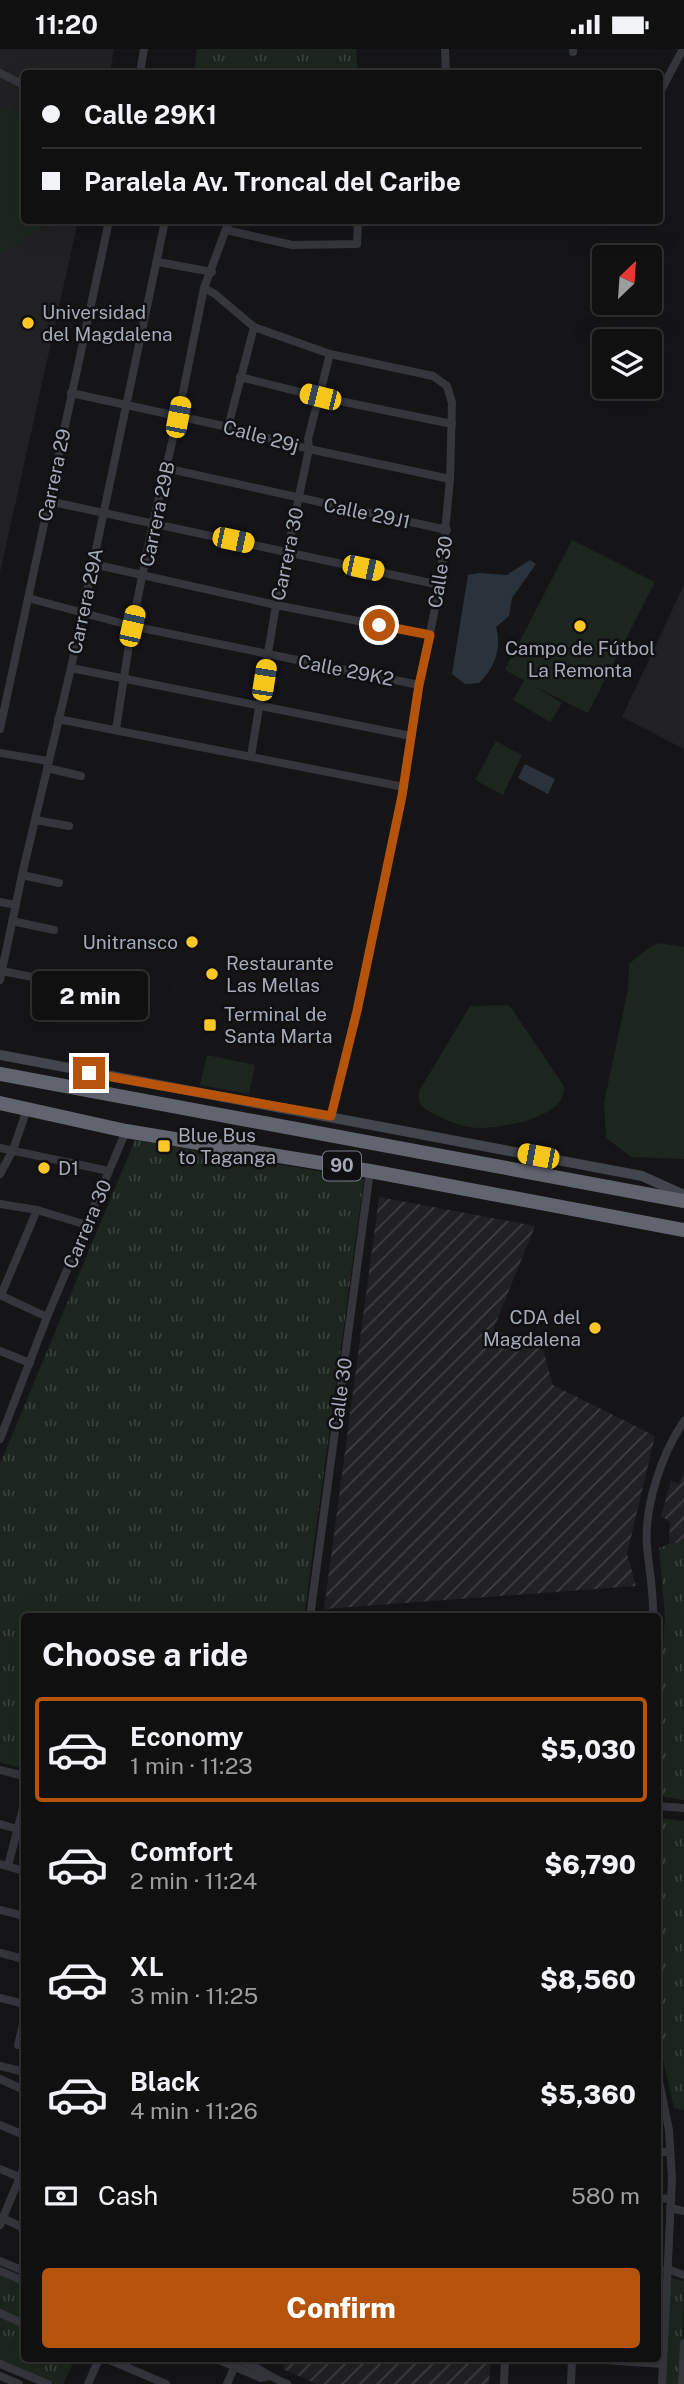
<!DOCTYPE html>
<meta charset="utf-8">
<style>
body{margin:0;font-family:"Public Sans",sans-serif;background:#1e1e1f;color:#f1f3f6;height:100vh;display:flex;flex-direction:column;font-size:26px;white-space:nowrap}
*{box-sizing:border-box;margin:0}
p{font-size:23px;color:#9c9d9f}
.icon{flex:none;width:38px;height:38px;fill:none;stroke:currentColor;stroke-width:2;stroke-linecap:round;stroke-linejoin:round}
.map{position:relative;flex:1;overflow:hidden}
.details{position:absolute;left:21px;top:1564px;width:640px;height:749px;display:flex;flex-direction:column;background:#101011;border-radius:7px;box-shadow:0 7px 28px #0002,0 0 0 2px #303031}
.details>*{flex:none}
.guide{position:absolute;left:21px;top:21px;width:642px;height:154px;border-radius:7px;box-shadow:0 7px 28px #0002,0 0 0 2px #303031;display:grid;align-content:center;height:154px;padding:0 21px;background:#101011}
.needle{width:46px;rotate:25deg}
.controls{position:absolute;left:592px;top:196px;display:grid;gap:14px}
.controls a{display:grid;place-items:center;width:70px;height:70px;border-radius:7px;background:#101011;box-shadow:0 7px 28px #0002,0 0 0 2px #303031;font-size:35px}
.end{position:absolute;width:32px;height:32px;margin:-16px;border:9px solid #b45309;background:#fff;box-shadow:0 0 0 4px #fff}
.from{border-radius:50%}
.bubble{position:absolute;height:49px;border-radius:7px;background:#101011;box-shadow:0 7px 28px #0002,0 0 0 2px #303031;font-size:23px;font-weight:800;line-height:49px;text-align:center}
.car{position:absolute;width:21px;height:42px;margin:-21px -10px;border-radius:9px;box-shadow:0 0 5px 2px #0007;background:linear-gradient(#f5c518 24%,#345 0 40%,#f5c518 0 76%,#345 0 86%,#f5c518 0)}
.guide b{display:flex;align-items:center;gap:24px;height:66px;font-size:26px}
.guide b+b{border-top:2px solid #303031}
.guide i{width:18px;height:18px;background:#f1f3f6}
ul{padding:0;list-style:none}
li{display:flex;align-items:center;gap:21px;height:105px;margin:0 14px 10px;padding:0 7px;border:4px solid transparent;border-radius:7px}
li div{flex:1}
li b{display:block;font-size:26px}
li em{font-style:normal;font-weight:800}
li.on{border-color:#b45309}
li>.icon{width:63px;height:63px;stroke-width:1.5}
h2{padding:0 21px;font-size:32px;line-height:84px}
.pay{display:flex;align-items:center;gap:18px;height:77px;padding:0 21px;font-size:26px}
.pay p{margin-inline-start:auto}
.action{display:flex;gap:14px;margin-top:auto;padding:14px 21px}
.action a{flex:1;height:80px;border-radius:7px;background:#b45309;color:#fff;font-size:28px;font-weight:800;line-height:80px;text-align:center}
.status{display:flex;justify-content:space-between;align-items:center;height:49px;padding:0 35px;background:#101011;direction:ltr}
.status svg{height:19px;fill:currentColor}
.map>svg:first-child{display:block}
</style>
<div class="status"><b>11:20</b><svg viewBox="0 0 49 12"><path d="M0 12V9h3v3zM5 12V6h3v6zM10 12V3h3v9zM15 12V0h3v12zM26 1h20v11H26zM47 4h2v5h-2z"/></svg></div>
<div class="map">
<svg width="684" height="2335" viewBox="0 0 684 2335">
<defs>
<pattern id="industrial-furrows" width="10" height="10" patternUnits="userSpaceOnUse" patternTransform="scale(1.75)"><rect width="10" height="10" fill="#212124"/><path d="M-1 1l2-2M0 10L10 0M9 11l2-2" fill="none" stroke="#3e3f42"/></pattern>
<pattern id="grass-tufts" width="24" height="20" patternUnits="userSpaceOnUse" patternTransform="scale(1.75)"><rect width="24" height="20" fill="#1c251e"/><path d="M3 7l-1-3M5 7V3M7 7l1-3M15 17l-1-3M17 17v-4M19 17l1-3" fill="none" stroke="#3a423d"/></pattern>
</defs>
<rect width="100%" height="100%" fill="#151517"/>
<g fill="#212124">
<path d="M 0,0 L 114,0 L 110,24 L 24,24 L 24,172 L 78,172 L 0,524 Z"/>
<path d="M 684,536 L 684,700 L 622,668 Z"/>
</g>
<g fill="url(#industrial-furrows)">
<path d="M 379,1148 L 535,1177 L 493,1281 L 543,1301 L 553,1336 L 655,1387 L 627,1505 L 636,1537 L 324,1560 Z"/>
<path d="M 684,1422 L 684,1493 L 669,1495 L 670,1473 L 661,1467 L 671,1432 L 679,1435 Z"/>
<path d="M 287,2310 L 491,2310 L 489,2335 L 317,2335 L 283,2320 Z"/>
</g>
<g fill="url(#grass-tufts)">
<path d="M 197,0 L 356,0 L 358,24 L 194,24 Z"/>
<path d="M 135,1091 L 364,1130 L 304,1568 L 24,1568 L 24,1720 L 0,1713 L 0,1415 Z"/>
<path d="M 684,1493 L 684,1751 L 658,1747 L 658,1673 L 665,1567 L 659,1499 L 669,1495 Z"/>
<path d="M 658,1769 L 684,1772 L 684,2061 L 674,2059 L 658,1988 Z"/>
<path d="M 0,2225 L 24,2234 L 24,2310 L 75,2310 L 63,2335 L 54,2335 L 0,2312 Z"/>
<path d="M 669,2228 L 684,2232 L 682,2335 L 664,2335 Z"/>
</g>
<g fill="#1c251e">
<path d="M 0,59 L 13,61 L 24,74 L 24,172 L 51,172 L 0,206 Z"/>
<path d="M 572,491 L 655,533 L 588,664 L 536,638 L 562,654 L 550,673 L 513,651 L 524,631 L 505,621 Z"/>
<path d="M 496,692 L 522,706 L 503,746 L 475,731 Z"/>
<path d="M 659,894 L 684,898 L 684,1110 L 631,1108 L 606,1089 L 604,1054 L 628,940 L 629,915 L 647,900 Z"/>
<path d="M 509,956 L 564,1037 C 567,1068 506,1078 483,1079 C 467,1080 450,1073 436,1066 C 424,1060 417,1057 419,1042 L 470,957 Z"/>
<path d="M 207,1006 L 255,1016 L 249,1045 L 200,1036 Z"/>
</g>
<g fill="#2a333c">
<path d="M 530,511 L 536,515 L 512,549 L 509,567 L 496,578 C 502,599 495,619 479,634 L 465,635 L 452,625 L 468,526 L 479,524 L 507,526 Z"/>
<path d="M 525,715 L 555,730 L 548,745 L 518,729 Z"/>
</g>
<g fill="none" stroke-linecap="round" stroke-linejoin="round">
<g stroke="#35363c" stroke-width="8">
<path d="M 445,0 L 446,24"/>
<path d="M 573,3 L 573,0"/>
<path d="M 0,24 L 24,36"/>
<path d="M 140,24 L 144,0"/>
<path d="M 660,43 L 683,0"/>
<path d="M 226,181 L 292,196 L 357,195 L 358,172"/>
<path d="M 158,213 L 212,223"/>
<path d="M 204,239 L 215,245 L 254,278 L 330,305 L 433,327 L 447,337 L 452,354 L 450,430 L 440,536 L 419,636 L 402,747 L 357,962 L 331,1067"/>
<path d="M 240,328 L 320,348 L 452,375"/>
<path d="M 71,344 L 228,378 L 309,400 L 450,430"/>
<path d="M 228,378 L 254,278"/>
<path d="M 165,419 L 447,481"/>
<path d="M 48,452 L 440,536"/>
<path d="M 93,515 L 276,556 L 430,586"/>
<path d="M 28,549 L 132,577 L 419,636"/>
<path d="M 71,619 L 411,687"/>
<path d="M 58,670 L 404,738"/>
<path d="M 0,680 L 109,172"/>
<path d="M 116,680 L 132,577 L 153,474 L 178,368 L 204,239 L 229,172"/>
<path d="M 0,704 L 48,712"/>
<path d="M 251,707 L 276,556 L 309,400 L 308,390 L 330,305"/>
<path d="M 47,719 L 81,727"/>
<path d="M 35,771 L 69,777"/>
<path d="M 22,826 L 59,834"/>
<path d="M 0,853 L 16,856"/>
<path d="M 12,872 L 54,881"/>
<path d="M 2,922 L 42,930"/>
<path d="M 0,931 L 22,826 L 71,619 L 165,172"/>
<path d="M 0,1099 L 109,1122"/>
<path d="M 0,1125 L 13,1101 L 27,1060"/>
<path d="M 0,1155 L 37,1161 L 87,1176"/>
<path d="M 0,1246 L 47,1268"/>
<path d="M 1,1246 L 37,1161"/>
<path d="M 0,1302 L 30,1314"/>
<path d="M 0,1390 L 47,1268 L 126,1082"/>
<path d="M 310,1568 L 370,1122"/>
<path d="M 653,1568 C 654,1544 649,1521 647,1497 C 644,1457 662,1404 684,1372"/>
<path d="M 0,1721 L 24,1727"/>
<path d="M 658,1757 L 684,1759"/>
<path d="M 0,1775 L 17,1780"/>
<path d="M 0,1815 L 24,1822"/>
<path d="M 8,1817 L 24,1755"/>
<path d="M 0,1861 L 24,1867"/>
<path d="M 0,1904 L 24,1910"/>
<path d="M 0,1949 L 24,1955"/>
<path d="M 18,1996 L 24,1971"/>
<path d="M 0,2017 L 24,2023"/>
<path d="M 658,2027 L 669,2081 L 672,2130 L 662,2335"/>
<path d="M 0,2030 L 24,2041"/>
<path d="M 0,2076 L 24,2086"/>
<path d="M 658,2103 L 670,2103"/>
<path d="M 0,2120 L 24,2130"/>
<path d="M 658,2149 L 671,2150"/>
<path d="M 670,2159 L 684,2162"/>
<path d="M 0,2168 L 24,2179"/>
<path d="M 0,2176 L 24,2118"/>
<path d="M 0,2212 L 24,2222"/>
<path d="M 667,2220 L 684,2226"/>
<path d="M 0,2222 L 24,2232"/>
<path d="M 0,2264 L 24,2275"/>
<path d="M 107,2310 L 166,2335"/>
<path d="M 217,2310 L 261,2329 L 269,2327"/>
<path d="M 238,2310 C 256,2317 270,2328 287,2335"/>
<path d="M 589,2310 L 663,2315"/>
<path d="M 0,2315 L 48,2335"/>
<path d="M 0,2327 L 19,2335"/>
<path d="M 88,2335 L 99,2310"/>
<path d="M 227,2335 L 237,2312"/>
<path d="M 504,2335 L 505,2310"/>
<path d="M 571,2335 L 572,2310"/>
<path d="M 682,2335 L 684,2294"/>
</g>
<path stroke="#43454d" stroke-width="10" d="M 0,1006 L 642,1127 L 684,1146"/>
<g stroke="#61636e" stroke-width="14">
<path d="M 0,1025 L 684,1152"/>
<path d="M 0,1054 L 126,1082 L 370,1122 L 684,1181"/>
</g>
</g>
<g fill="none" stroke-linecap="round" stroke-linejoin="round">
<path stroke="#b45309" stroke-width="9" d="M 89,1024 L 331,1067 L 357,962 L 402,747 L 419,636 L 430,586 L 379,576"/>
</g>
<g fill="#ffc725" stroke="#101012" stroke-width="2.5">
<circle cx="28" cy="274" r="7"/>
<circle cx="580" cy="577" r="7"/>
<circle cx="192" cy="893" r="7"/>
<circle cx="212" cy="925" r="7"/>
<rect x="203" y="969" width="14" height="14" rx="3.5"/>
<rect x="157" y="1090" width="14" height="14" rx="3.5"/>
<circle cx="44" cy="1119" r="7"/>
<circle cx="595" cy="1279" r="7"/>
</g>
<g text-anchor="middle" stroke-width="5" stroke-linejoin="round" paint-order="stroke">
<rect fill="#101012" stroke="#787c87" stroke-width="2" x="323" y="1102.5" width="38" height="29" rx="5"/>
<g font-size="18" font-weight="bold" fill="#a5aab9">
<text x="342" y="1123">90</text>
</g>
<g font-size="19" fill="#a5aab9" stroke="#101012" text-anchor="start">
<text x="42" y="270">Universidad<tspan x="42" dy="22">del Magdalena</tspan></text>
<text x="580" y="606" text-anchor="middle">Campo de Fútbol<tspan x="580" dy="22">La Remonta</tspan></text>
<text x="178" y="900" text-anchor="end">Unitransco</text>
<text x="226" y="921">Restaurante<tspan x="226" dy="22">Las Mellas</tspan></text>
<text x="224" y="972">Terminal de<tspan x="224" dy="22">Santa Marta</tspan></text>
<text x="178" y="1093">Blue Bus<tspan x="178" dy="22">to Taganga</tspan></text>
<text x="58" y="1126">D1</text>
<text x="581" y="1275" text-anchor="end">CDA del<tspan x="581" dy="22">Magdalena</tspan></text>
</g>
<g font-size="19" fill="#a5aab9" stroke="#101012">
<text transform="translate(261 387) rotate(15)" y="7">Calle 29j</text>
<text transform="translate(54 426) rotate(-78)" y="7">Carrera 29</text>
<text transform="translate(367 464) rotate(12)" y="7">Calle 29J1</text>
<text transform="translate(157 465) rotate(-78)" y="7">Carrera 29B</text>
<text transform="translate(287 505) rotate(-78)" y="7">Carrera 30</text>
<text transform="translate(440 523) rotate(-81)" y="7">Calle 30</text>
<text transform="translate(85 552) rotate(-78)" y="7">Carrera 29A</text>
<text transform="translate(346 621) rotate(11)" y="7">Calle 29K2</text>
<text transform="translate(87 1175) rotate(-67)" y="7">Carrera 30</text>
<text transform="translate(340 1345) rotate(-82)" y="7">Calle 30</text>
</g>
</g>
</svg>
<div class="controls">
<a><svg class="needle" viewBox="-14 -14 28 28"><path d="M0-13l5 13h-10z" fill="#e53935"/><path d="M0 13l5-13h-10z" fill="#9c9d9f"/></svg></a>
<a><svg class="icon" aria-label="layers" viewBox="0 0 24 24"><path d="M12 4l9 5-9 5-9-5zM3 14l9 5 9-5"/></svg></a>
</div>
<i class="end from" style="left:379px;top:576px"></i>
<i class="end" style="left:89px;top:1024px"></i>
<div class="bubble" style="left:32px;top:922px;width:116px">2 min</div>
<i class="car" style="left:320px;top:348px;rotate:284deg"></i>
<i class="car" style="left:178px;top:368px;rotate:11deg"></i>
<i class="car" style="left:233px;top:491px;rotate:102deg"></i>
<i class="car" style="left:363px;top:519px;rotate:102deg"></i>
<i class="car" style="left:132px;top:577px;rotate:13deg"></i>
<i class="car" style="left:264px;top:631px;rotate:9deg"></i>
<i class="car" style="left:538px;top:1107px;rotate:281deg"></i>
<div class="guide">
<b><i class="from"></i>Calle 29K1</b>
<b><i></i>Paralela Av. Troncal del Caribe</b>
</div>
<section class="details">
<h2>Choose a ride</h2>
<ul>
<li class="on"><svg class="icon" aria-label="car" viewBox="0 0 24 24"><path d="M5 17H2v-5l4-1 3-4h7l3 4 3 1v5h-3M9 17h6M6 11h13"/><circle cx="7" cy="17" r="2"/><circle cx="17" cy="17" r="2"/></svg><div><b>Economy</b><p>1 min · 11:23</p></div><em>$5,030</em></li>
<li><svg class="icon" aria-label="car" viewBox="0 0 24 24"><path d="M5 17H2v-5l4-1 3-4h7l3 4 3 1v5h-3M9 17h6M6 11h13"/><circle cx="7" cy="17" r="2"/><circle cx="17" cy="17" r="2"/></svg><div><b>Comfort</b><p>2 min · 11:24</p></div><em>$6,790</em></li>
<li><svg class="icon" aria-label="car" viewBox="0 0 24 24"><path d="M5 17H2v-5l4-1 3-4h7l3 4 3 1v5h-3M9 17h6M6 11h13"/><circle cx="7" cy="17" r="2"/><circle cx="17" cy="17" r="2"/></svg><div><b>XL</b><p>3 min · 11:25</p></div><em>$8,560</em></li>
<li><svg class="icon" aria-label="car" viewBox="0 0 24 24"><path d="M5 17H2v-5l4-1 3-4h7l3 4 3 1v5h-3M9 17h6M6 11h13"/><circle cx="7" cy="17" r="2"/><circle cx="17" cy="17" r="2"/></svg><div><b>Black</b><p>4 min · 11:26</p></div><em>$5,360</em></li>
</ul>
<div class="pay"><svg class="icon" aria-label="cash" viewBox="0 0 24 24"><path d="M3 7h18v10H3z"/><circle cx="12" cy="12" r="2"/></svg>Cash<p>580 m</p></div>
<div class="action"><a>Confirm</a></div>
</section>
</div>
